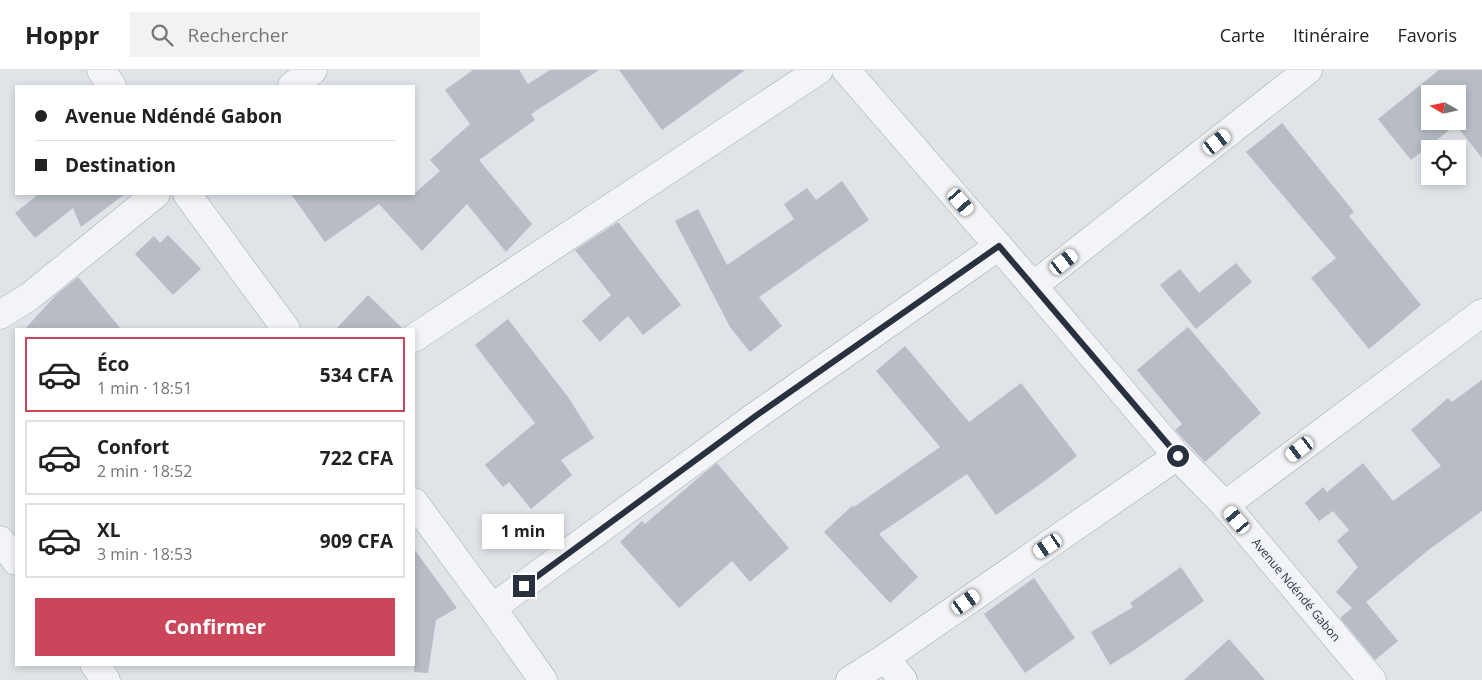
<!DOCTYPE html>
<html lang="fr">
<meta charset="utf-8">
<style>
body{margin:0;font-family:"Open Sans",sans-serif;background:#f2f2f2;color:#222;height:100vh;display:flex;flex-direction:column;font-size:19px;white-space:nowrap}
*{box-sizing:border-box;margin:0}
p{font-size:16px;color:#767676}
.icon{flex:none;width:28px;height:28px;fill:none;stroke:currentColor;stroke-width:2;stroke-linecap:round;stroke-linejoin:round}
.map{position:relative;flex:1;overflow:hidden}
.sheet{position:absolute;left:15px;top:258px;width:400px;height:338px;display:flex;flex-direction:column;background:#fff;border-radius:0px;box-shadow:0 2px 8px #0003}
.sheet>*{flex:none}
.guide{position:absolute;left:15px;top:15px;width:400px;height:110px;border-radius:0px;box-shadow:0 2px 8px #0003;display:grid;align-content:center;height:110px;padding:0 20px;background:#fff}
.needle{width:32px;rotate:279deg}
.fabs{position:absolute;left:1421px;top:15px;display:grid;gap:10px}
.fabs a{display:grid;place-items:center;width:45px;height:45px;border-radius:0px;background:#fff;box-shadow:0 2px 8px #0003;font-size:25px}
.end{position:absolute;width:22px;height:22px;margin:-11px;border:6px solid #29313f;background:#fff;box-shadow:0 0 0 2px #fff}
.from{border-radius:50%}
.bubble{position:absolute;height:35px;border-radius:0px;background:#fff;box-shadow:0 2px 8px #0003;font-size:16px;font-weight:700;line-height:35px;text-align:center}
.car{position:absolute;width:15px;height:30px;margin:-15px -8px;border-radius:6px;box-shadow:0 0 4px 1px #0007;background:linear-gradient(#fff 24%,#345 0 40%,#fff 0 76%,#345 0 86%,#fff 0)}
.guide b{display:flex;align-items:center;gap:18px;height:48px;font-size:19px}
.guide b+b{border-top:1px solid #e0e0e0}
.guide i{width:12px;height:12px;background:#222}
ul{padding:9px 0 0;list-style:none}
li{display:flex;align-items:center;gap:15px;height:75px;margin:0 10px 8px;padding:0 10px;border:2px solid #e0e0e0;border-radius:0px}
li div{flex:1}
li b{display:block;font-size:19px}
li em{font-style:normal;font-weight:700}
li.selected{border-color:#cc465b}
li>.icon{width:45px;height:45px;stroke-width:1.5}
.button{display:flex;gap:10px;margin-top:auto;padding:10px 20px}
.button a{flex:1;height:58px;border-radius:0px;background:#cc465b;color:#fff;font-size:20px;font-weight:700;line-height:58px;text-align:center}
header{display:flex;align-items:center;gap:30px;box-sizing:border-box;height:70px;padding:0 25px;background:#fff;border-bottom:1px solid #e0e0e0}
header strong{font-size:24px}
nav{display:flex;gap:28px;margin-inline-start:auto;font-size:18px}
.search{width:350px;height:45px;background:#f2f2f2;display:flex;align-items:center;gap:12px;box-sizing:border-box;padding:0 18px;border-radius:0px;color:#767676;font-size:19px}
.map>svg:first-child{display:block}
</style>
<header>
<strong>Hoppr</strong>
<div class="search"><svg class="icon" aria-label="search" viewBox="0 0 24 24"><circle cx="10" cy="10" r="6"/><path d="M15 15l6 6"/></svg>Rechercher</div>
<nav><a>Carte</a><a>Itinéraire</a><a>Favoris</a></nav>
</header>
<div class="map">
<svg width="1482" height="610" viewBox="0 0 1482 610">
<rect width="100%" height="100%" fill="#e0e3e8"/>
<g fill="#b7bcc5" fill-rule="evenodd">
<path d="M 473,0 L 519,0 L 528,14 L 550,0 L 599,0 L 531,44 L 535,50 L 479,90 L 532,154 L 506,182 L 467,134 L 422,181 L 379,134 L 325,172 L 291,124 L 414,124 L 440,101 L 430,90 L 470,54 L 445,20 Z"/>
<path d="M 619,0 L 745,0 L 662,60 Z"/>
<path d="M 1439,0 L 1482,0 L 1482,88 L 1456,55 L 1411,90 L 1378,49 ZM 1430,24 L 1458,24 L 1458,51 L 1430,51 Z"/>
<path d="M 1282,53 L 1354,142 L 1349,146 L 1421,235 L 1369,279 L 1311,208 L 1336,188 L 1246,82 Z"/>
<path d="M 842,111 L 869,150 L 759,227 L 782,256 L 750,282 L 730,257 L 675,151 L 698,139 L 727,195 L 794,149 L 784,134 L 807,118 L 816,130 Z"/>
<path d="M 39,124 L 125,124 L 81,157 L 73,138 L 35,168 L 15,143 Z"/>
<path d="M 618,152 L 681,235 L 643,265 L 628,246 L 600,272 L 582,251 L 611,225 L 575,180 Z"/>
<path d="M 168,165 L 201,199 L 173,225 L 135,184 L 154,166 L 160,173 Z"/>
<path d="M 1236,193 L 1252,212 L 1196,259 L 1160,215 L 1180,199 L 1199,223 Z"/>
<path d="M 78,207 L 121,259 L 25,259 L 56,225 Z"/>
<path d="M 368,225 L 402,258 L 402,259 L 336,259 Z"/>
<path d="M 508,249 L 568,327 L 594,368 L 561,390 L 572,405 L 531,439 L 509,412 L 503,417 L 485,395 L 535,353 L 475,275 Z"/>
<path d="M 1188,257 L 1261,343 L 1205,392 L 1175,360 L 1182,354 L 1137,300 Z"/>
<path d="M 905,276 L 969,352 L 1021,313 L 1077,386 L 1046,410 L 996,445 L 967,404 L 879,464 L 918,507 L 890,533 L 824,462 L 852,436 L 854,437 L 940,377 L 876,301 Z"/>
<path d="M 1482,310 L 1482,441 L 1427,481 L 1366,532 L 1398,571 L 1375,590 L 1340,548 L 1352,538 L 1336,522 L 1358,497 L 1337,471 L 1349,460 L 1333,441 L 1319,451 L 1305,433 L 1323,417 L 1327,422 L 1363,393 L 1393,431 L 1441,396 L 1411,360 L 1448,328 L 1452,332 Z"/>
<path d="M 717,393 L 789,478 L 750,512 L 732,491 L 679,538 L 620,472 L 642,451 L 645,454 L 704,403 Z"/>
<path d="M 414,479 L 457,538 L 436,550 L 428,603 L 414,602 Z"/>
<path d="M 1181,497 L 1204,531 L 1133,581 L 1110,595 L 1091,562 L 1133,537 L 1130,533 Z"/>
<path d="M 1034,508 L 1075,568 L 1025,603 L 984,544 Z"/>
<path d="M 1229,569 L 1265,610 L 1184,610 Z"/>
</g>
<g fill="none" stroke-linecap="round" stroke-linejoin="round">
<defs>
<g id="minor">
<path d="M 101,0 L 112,16"/>
<path d="M 846,0 L 1033,216 L 1177,386 L 1225,435 L 1372,610"/>
<path d="M 292,16 L 313,0"/>
<path d="M 187,124 L 286,259"/>
<path d="M 1033,216 L 1308,0"/>
<path d="M 0,245 L 29,227 L 156,124"/>
<path d="M 414,268 L 819,0"/>
<path d="M 414,432 L 492,538 L 543,610"/>
<path d="M 1225,435 L 1482,243"/>
<path d="M 0,470 L 16,491"/>
<path d="M 492,538 L 757,345 L 999,176"/>
<path d="M 885,588 L 903,610"/>
<path d="M 94,594 L 106,610"/>
<path d="M 850,610 L 885,588 L 1177,386"/>
</g>
</defs>
<use href="#minor" stroke="#a5aab2" stroke-width="29"/>
<use href="#minor" stroke="#f2f4f7" stroke-width="28"/>
</g>
<g fill="none" stroke-linecap="round" stroke-linejoin="round">
<path stroke="#29313f" stroke-width="6" d="M 524,516 L 757,345 L 999,176 L 1178,386"/>
</g>
<g text-anchor="middle" stroke-width="4.5" stroke-linejoin="round" paint-order="stroke">
<g font-size="12" fill="#29313f" stroke="#eff2f6">
<text transform="translate(1296 520) rotate(50)" y="4">Avenue Ndéndé Gabon</text>
</g>
</g>
</svg>
<div class="fabs">
<a><svg class="needle" viewBox="-14 -14 28 28"><path d="M0-13l5 13h-10z" fill="#e53935"/><path d="M0 13l5-13h-10z" fill="#767676"/></svg></a>
<a><svg class="icon" aria-label="locate" viewBox="0 0 24 24"><circle cx="12" cy="12" r="6"/><path d="M12 2v4M12 18v4M2 12h4M18 12h4"/></svg></a>
</div>
<i class="end from" style="left:1178px;top:386px"></i>
<i class="end" style="left:524px;top:516px"></i>
<div class="bubble" style="left:482px;top:444px;width:82px">1 min</div>
<i class="car" style="left:1217px;top:72px;rotate:52deg"></i>
<i class="car" style="left:961px;top:132px;rotate:139deg"></i>
<i class="car" style="left:1064px;top:192px;rotate:52deg"></i>
<i class="car" style="left:1300px;top:379px;rotate:233deg"></i>
<i class="car" style="left:1237px;top:450px;rotate:320deg"></i>
<i class="car" style="left:1048px;top:476px;rotate:236deg"></i>
<i class="car" style="left:966px;top:532px;rotate:55deg"></i>
<div class="guide">
<b><i class="from"></i>Avenue Ndéndé Gabon</b>
<b><i></i>Destination</b>
</div>
<section class="sheet">
<ul>
<li class="selected"><svg class="icon" aria-label="car" viewBox="0 0 24 24"><path d="M5 17H2v-5l4-1 3-4h7l3 4 3 1v5h-3M9 17h6M6 11h13"/><circle cx="7" cy="17" r="2"/><circle cx="17" cy="17" r="2"/></svg><div><b>Éco</b><p>1 min · 18:51</p></div><em>534 CFA</em></li>
<li><svg class="icon" aria-label="car" viewBox="0 0 24 24"><path d="M5 17H2v-5l4-1 3-4h7l3 4 3 1v5h-3M9 17h6M6 11h13"/><circle cx="7" cy="17" r="2"/><circle cx="17" cy="17" r="2"/></svg><div><b>Confort</b><p>2 min · 18:52</p></div><em>722 CFA</em></li>
<li><svg class="icon" aria-label="car" viewBox="0 0 24 24"><path d="M5 17H2v-5l4-1 3-4h7l3 4 3 1v5h-3M9 17h6M6 11h13"/><circle cx="7" cy="17" r="2"/><circle cx="17" cy="17" r="2"/></svg><div><b>XL</b><p>3 min · 18:53</p></div><em>909 CFA</em></li>
</ul>
<div class="button"><a>Confirmer</a></div>
</section>
</div>
